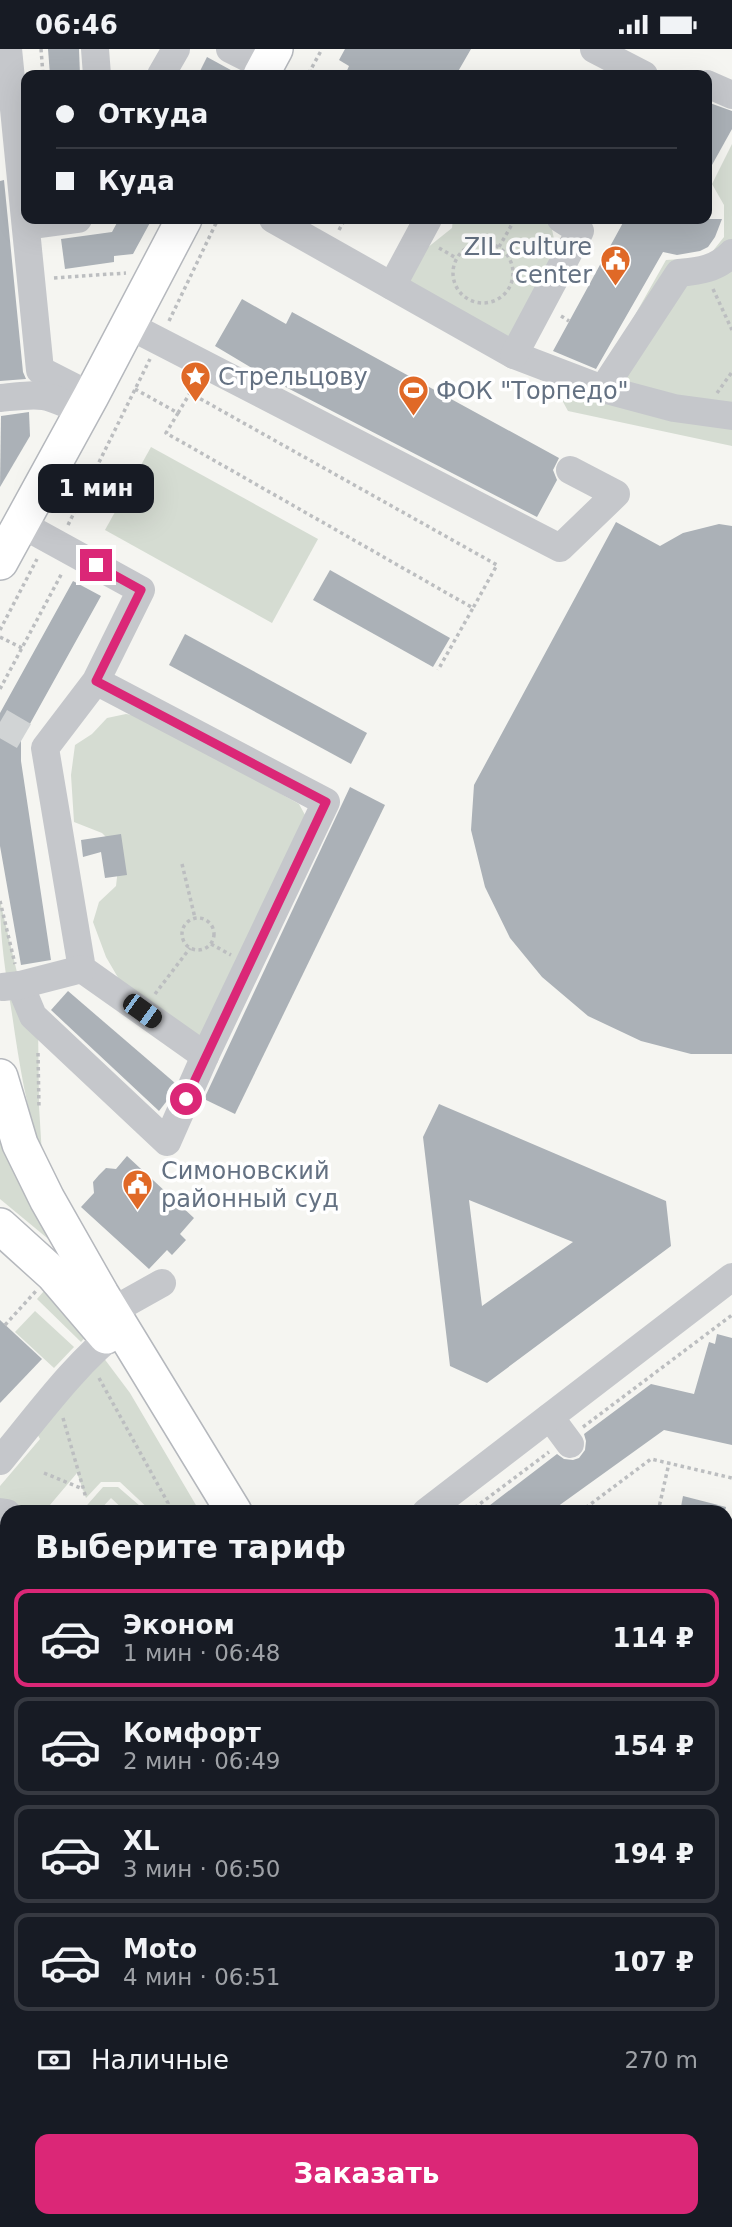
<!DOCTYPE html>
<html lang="ru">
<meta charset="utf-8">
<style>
body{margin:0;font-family:"DejaVu Sans",sans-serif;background:#20242c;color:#f1f3f6;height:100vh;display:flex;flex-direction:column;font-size:26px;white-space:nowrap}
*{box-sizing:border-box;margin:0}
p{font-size:23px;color:#9ea1a6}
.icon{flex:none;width:38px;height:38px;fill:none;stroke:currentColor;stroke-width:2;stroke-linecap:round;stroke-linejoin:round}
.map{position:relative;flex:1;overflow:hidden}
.drawer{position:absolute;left:0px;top:1456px;width:733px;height:723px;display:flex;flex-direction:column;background:#171b24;border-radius:21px 21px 0 0;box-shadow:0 7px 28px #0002}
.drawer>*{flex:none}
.guide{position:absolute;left:21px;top:21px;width:691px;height:154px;border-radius:14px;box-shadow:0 7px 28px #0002;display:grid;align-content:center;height:154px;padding:0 35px;background:#171b24}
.end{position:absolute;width:32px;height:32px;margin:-16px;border:9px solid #db2777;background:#fff;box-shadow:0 0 0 4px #fff}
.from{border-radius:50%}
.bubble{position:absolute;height:49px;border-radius:14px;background:#171b24;box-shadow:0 7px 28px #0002;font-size:23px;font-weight:700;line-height:49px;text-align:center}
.car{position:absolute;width:21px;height:42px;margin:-21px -10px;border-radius:9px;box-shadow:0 0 5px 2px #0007;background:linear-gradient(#222 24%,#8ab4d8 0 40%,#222 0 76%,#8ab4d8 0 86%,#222 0)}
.guide b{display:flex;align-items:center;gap:24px;height:66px;font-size:26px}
.guide b+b{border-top:2px solid #363941}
.guide i{width:18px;height:18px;background:#f1f3f6}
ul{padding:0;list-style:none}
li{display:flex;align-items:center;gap:21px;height:98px;margin:0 14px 10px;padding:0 21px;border:4px solid #363941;border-radius:14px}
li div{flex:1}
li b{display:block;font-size:26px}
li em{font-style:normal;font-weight:700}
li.active{border-color:#db2777}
li>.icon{width:63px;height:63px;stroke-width:1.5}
h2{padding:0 35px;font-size:32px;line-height:84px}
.pay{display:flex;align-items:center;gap:18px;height:77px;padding:0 35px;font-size:26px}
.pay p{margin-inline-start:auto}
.cta{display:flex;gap:14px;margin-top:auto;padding:14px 35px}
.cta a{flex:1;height:80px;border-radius:14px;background:#db2777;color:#fff;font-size:28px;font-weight:700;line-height:80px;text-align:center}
.status{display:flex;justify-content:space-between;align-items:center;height:49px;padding:0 35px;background:#171b24;direction:ltr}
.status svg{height:19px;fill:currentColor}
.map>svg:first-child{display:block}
</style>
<div class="status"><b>06:46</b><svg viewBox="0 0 49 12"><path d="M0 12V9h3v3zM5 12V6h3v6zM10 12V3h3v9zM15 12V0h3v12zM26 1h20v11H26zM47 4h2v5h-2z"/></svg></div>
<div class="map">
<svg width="732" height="2178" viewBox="0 0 732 2178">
<rect width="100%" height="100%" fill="#f5f5f1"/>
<g fill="#d5dcd2">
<path d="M 732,95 L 732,397 L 568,362 L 556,340 L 569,332 L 600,328 L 666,211 L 708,208 L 724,188 L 724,156 L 712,135 Z"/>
<path d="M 453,170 L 550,171 L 557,204 L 518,300 L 402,231 L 427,199 L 452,179 Z"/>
<path d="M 151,398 L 318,490 L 272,574 L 105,481 Z"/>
<path d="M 126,665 L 144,668 L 299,755 L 305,766 L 203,992 L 120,932 L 106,908 L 93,873 L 99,853 L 116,837 L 120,802 L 102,784 L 74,773 L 71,726 L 75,696 L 92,685 L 107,669 Z"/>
<path d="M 0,852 L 20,936 L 38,972 L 39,1057 L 42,1106 C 26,1060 19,1013 12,965 C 6,927 0,890 0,852 Z"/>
<path d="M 0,1090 L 8,1091 L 58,1198 L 0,1150 Z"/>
<path d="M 44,1242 L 88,1285 L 81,1293 L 37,1250 Z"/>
<path d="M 35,1262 L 74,1298 L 54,1319 L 15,1283 Z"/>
<path d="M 97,1300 L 130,1344 L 200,1463 L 152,1463 L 120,1433 L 101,1433 L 86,1449 L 77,1424 L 44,1463 L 0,1463 L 0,1437 L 40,1390 L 31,1374 Z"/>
<path d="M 103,1438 L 118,1438 L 147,1463 L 126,1463 L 111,1449 L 98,1463 L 81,1463 Z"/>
<path d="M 732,1652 L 732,1746 L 726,1750 L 726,1656 Z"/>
<path d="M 239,2172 L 287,2172 L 282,2178 L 234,2178 Z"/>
</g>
<path fill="#bec6cd" d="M 732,1776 L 732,2178 L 318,2178 L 323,2172 L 726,2172 L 726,1780 Z"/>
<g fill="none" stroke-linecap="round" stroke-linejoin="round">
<g stroke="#657986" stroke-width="2" stroke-dasharray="9 7" stroke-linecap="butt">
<path d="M 726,1979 L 732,1974"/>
<path d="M 514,2178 L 516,2172"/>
</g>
</g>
<g fill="#abb1b7" fill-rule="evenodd">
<path d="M 48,0 L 79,0 L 80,26 L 50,26 Z"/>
<path d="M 345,0 L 471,0 L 456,26 L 345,26 L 349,17 L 339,11 Z"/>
<path d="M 207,8 L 240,26 L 198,26 Z"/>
<path d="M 707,53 L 732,62 L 732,80 L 707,125 Z"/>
<path d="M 4,131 L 23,323 L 26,330 L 0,332 L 0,132 Z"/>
<path d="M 119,170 L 152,170 L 133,205 L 114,207 L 114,213 L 65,220 L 61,190 L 112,183 Z"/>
<path d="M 625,170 L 722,170 L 715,188 L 708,198 L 700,202 L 677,206 L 663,203 L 596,320 L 553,302 Z"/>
<path d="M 242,250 L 286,275 L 292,263 L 559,409 L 553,421 L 557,431 L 537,468 L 272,331 L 215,297 Z"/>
<path d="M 29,363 L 30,387 L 0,438 L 1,367 Z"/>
<path d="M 616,473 L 660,497 L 683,484 L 719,475 L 732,477 L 732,1005 L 691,1005 L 641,992 L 588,967 L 542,928 L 510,889 L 485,838 L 471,781 L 474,736 Z"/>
<path d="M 330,521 L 450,589 L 433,618 L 313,551 Z"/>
<path d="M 73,532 L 101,547 L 21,691 L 21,712 L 51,911 L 21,916 L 0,797 L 0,664 Z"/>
<path d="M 185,585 L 367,684 L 351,715 L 169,616 Z"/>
<path d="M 350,738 L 385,756 L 235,1065 L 204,1050 Z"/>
<path d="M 121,785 L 127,826 L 105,829 L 101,803 L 83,808 L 81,791 Z"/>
<path d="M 68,942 L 175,1034 L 166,1053 L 159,1062 L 51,961 Z"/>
<path d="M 439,1055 L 666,1152 L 671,1197 L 487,1334 L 450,1317 L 423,1088 ZM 469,1151 L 573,1193 L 482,1257 Z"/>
<path d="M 127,1107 L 194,1169 L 180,1185 L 186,1191 L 172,1206 L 167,1201 L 149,1220 L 81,1158 L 94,1144 L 93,1133 L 99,1126 L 106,1119 L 116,1120 Z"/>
<path d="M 0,1271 L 42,1310 L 0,1354 Z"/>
<path d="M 717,1285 L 732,1289 L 732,1396 L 664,1381 L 550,1463 L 481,1463 L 557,1405 L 564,1410 L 573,1411 L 579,1409 L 585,1401 L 586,1392 L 584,1385 L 651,1335 L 694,1345 L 709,1293 L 715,1295 Z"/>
<path d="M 683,1447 L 726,1458 L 725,1463 L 680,1463 Z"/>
</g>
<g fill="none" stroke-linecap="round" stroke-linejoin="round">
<path stroke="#d1d4d5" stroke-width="28" stroke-dasharray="28 14" stroke-linecap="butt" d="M 0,673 L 24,687"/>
<defs>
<g id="major">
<path d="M 261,26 L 275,0"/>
<path d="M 0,513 L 91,347 L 184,170"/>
<path d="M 0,1028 L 20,1095 L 47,1150 L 101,1245 L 234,1463"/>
<path d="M 0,1177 L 53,1225 L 106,1287"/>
<path d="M 136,2178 L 139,2172"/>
</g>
</defs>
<use href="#major" stroke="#b5b8bd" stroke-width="38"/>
<g stroke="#bcbec0" stroke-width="3.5" stroke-dasharray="3.5 3.5" stroke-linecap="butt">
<path d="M 41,0 L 43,26"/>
<path d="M 319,26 L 310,22 L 322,0"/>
<path d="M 339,181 L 345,170"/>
<circle cx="483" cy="224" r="30"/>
<path d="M 499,198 L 515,170"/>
<path d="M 439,199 L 456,209"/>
<path d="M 54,229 L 126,224"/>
<path d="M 713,240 L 732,281"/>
<path d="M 561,267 L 569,272"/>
<path d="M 169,272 L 218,170"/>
<path d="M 135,340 L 178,364 L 166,384 L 473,559 L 438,621"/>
<path d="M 717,344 L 732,323"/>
<path d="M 178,364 L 190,344 L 497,516 L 473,559"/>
<path d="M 68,476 L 150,310"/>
<path d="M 0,581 L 37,510"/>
<path d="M 0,588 L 22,599"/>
<path d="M 0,640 L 62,524"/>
<path d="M 182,815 L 195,869"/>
<path d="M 0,852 L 15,915"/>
<circle cx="198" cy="885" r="16"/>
<path d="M 211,895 L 231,906"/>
<path d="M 155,945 L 190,899"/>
<path d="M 38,1004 L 39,1059"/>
<path d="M 5,1276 L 36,1242"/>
<path d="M 99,1329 L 168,1454 L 167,1463"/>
<path d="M 63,1369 L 86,1449"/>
<path d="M 583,1378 L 732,1266"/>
<path d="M 44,1424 L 83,1440"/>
<path d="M 469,1463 L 549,1403"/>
<path d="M 580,1463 L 651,1410 L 732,1429"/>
<path d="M 658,1463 L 669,1414"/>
<path d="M 726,1511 L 732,1487"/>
<path d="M 726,1605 L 732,1602"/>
</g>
<g stroke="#c5c7cb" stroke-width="28">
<path d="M 8,0 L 40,321 L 91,347"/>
<path d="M 95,0 L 97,26"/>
<path d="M 230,0 L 266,18"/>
<path d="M 594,0 L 644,26"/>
<path d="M 161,26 L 176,0"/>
<path d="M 707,35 L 732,46"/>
<path d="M 273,170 L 514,306 L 603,340 L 674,359 L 732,367"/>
<path d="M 26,177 L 78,170"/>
<path d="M 392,237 L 428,170"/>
<path d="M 128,276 L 560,499 L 616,445 L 570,421"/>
<path d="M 514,306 L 580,182 L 561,170"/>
<path d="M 603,340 L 679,224 C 699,222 717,220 732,204"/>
<path d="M 0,349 C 41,345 43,343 81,362"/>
<path d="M 21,475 L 141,541 L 96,632 L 45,699 L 82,920 L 205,1007 L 326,753 L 96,632"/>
<path d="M 20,936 L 33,967 L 167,1093 L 205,1007"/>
<path d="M 3,938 L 20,936 L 82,920"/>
<path d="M 112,1262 L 162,1234"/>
<path d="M 550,1368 L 570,1395"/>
<path d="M 0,1412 C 38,1366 75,1314 122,1278"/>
<path d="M 0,1463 L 7,1464"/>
<path d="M 426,1463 L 732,1228"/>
<path d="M 726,1710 L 732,1706"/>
<path d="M 726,1751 L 732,1746"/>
<path d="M 0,1758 L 7,1755"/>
<path d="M 0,1828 L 7,1847"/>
<path d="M 0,1988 L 7,1965"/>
<path d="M 0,2011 L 7,2014"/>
<path d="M 183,2178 L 208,2172"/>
<path d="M 282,2178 L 287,2172"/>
</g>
<use href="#major" stroke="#fff" stroke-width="35"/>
</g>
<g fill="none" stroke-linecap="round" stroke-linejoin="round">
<path stroke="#db2777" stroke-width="9" d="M 96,516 L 141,541 L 96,632 L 326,753 L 186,1050"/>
</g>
<defs>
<symbol id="civic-pin" viewBox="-11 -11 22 30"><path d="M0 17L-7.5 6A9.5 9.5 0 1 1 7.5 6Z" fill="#e06927" stroke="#fff"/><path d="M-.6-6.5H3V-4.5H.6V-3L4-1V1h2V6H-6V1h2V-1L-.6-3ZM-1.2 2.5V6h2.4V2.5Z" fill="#fff"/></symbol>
<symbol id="sight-pin" viewBox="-11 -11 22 30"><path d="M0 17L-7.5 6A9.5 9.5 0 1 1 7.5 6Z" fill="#e06927" stroke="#fff"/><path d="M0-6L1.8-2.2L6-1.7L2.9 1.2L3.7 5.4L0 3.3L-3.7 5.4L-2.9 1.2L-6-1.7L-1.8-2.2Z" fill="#fff"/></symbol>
<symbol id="stadium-pin" viewBox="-11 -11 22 30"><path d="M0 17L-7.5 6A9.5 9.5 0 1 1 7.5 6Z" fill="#e06927" stroke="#fff"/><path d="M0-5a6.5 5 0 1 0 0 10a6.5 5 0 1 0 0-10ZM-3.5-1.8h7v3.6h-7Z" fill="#fff"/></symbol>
</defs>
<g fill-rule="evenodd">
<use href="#civic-pin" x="598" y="194" width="35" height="47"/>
<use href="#sight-pin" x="178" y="310" width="35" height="47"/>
<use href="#stadium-pin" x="396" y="324" width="35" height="47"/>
<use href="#civic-pin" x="120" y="1118" width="35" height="47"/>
</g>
<g text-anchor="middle" stroke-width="7" stroke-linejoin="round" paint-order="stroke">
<g font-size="24" fill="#647182" stroke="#fff" text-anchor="start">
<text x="592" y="206" text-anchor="end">ZIL culture<tspan x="592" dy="28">center</tspan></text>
<text x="218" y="336">Стрельцову</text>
<text x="436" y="350">ФОК "Торпедо"</text>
<text x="161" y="1130">Симоновский<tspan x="161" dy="28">районный суд</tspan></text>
</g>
</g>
</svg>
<i class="end from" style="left:186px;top:1050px"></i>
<i class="end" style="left:96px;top:516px"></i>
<div class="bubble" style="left:38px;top:415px;width:116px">1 мин</div>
<i class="car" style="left:142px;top:962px;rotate:126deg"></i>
<div class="guide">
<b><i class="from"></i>Откуда</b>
<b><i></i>Куда</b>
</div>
<section class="drawer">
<h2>Выберите тариф</h2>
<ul>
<li class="active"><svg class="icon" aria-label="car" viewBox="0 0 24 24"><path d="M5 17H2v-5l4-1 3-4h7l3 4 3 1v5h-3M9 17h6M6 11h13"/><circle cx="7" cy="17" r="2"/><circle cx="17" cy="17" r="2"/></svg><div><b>Эконом</b><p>1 мин · 06:48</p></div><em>114 ₽</em></li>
<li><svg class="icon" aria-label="car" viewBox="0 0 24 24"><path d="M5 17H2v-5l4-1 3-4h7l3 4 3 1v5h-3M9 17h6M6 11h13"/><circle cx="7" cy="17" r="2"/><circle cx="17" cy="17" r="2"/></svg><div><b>Комфорт</b><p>2 мин · 06:49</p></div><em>154 ₽</em></li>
<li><svg class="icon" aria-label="car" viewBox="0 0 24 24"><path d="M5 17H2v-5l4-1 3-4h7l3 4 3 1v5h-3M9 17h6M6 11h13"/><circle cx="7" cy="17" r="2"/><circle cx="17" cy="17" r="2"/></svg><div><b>XL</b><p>3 мин · 06:50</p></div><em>194 ₽</em></li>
<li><svg class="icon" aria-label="car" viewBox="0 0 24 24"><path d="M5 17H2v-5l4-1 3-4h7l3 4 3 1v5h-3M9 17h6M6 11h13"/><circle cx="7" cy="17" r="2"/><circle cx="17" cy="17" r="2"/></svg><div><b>Moto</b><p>4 мин · 06:51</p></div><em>107 ₽</em></li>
</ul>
<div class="pay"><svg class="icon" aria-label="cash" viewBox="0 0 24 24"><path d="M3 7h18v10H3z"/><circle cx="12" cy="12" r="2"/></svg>Наличные<p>270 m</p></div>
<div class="cta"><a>Заказать</a></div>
</section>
</div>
